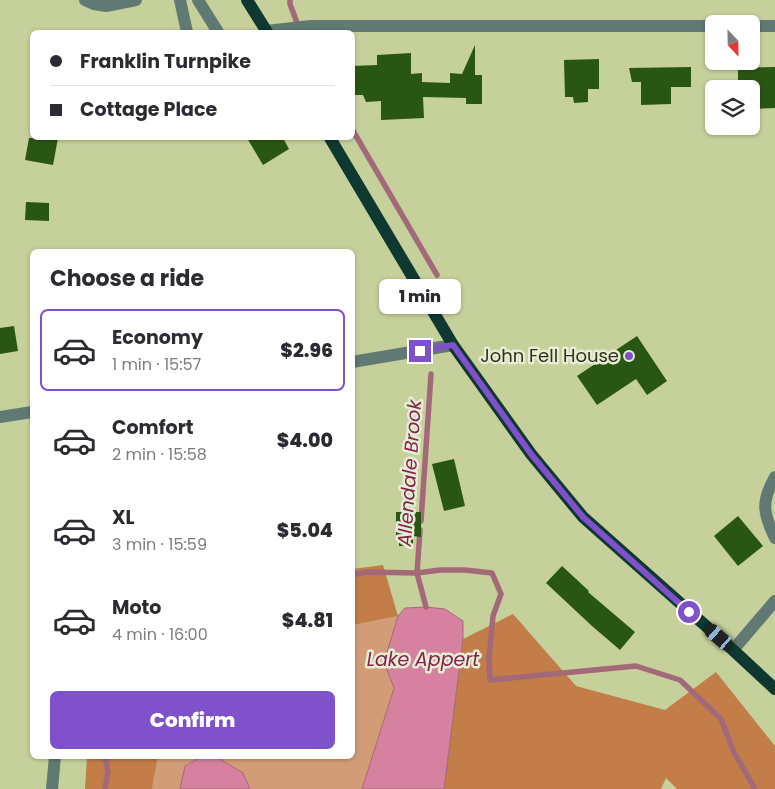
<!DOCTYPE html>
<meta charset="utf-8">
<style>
body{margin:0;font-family:Poppins,sans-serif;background:#f2f2f3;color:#2b2b33;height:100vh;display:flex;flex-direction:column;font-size:19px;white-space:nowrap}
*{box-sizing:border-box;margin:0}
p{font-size:16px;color:#7c7c81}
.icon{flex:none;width:28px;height:28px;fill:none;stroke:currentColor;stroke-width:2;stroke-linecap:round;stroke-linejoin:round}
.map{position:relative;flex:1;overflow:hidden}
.details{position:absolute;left:30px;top:249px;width:325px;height:510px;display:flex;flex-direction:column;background:#fff;border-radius:8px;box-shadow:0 1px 4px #0004}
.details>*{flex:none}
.top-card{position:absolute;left:30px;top:30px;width:325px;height:110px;border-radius:8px;box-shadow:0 1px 4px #0004;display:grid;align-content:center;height:110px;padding:0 20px;background:#fff}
.needle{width:32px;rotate:158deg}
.buttons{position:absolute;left:705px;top:15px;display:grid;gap:10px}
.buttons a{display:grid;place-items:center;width:55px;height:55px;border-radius:8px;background:#fff;box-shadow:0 1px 4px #0004;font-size:25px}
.end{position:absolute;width:22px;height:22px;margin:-11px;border:6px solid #7f52cb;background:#fff;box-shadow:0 0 0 2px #fff}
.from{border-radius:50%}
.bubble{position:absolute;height:35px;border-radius:8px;background:#fff;box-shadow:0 1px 4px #0004;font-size:16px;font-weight:800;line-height:35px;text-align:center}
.car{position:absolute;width:15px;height:30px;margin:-15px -8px;border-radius:6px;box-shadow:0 0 4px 1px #0007;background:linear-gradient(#222 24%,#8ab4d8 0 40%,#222 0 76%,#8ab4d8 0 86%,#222 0)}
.top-card b{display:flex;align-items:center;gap:18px;height:48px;font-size:19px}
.top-card b+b{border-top:1px solid #e1e1e2}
.top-card i{width:12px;height:12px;background:#2b2b33}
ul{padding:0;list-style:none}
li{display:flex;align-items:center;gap:15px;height:82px;margin:0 10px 8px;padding:0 10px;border:2px solid transparent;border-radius:8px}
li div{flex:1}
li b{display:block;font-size:19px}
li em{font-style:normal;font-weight:800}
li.active{border-color:#7f52cb}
li>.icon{width:45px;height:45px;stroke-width:1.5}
h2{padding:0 20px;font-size:22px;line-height:60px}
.action{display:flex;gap:10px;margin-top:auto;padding:10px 20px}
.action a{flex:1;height:58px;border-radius:8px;background:#7f52cb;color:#fff;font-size:20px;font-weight:800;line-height:58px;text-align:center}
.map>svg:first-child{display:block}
</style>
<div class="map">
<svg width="775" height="789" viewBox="0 0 775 789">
<rect width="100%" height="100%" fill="#c5d09b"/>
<g fill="#d29d76">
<path d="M 398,616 L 384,662 L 394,687 L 362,789 L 250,789 L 243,773 L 215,756 L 352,756 L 353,625 Z"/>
<path d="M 158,756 L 203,756 L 187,764 L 181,789 L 152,789 Z"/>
</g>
<g fill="#c27d48">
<path d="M 383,565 L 398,616 L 353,625 L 353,569 Z"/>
<path d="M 513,614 L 576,686 L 665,710 L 716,672 L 775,746 L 775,789 L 677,789 L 666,778 L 661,789 L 444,789 L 463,639 Z"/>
<path d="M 87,756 L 158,756 L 152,789 L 85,789 Z"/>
</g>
<g fill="#d6819f" stroke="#a46978">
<path d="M 426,607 L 445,609 L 463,621 L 463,639 L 444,789 L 362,789 L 394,688 L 384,662 L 398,616 L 405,608 Z"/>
<path d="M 203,756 L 215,756 L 243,773 L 250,789 L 180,789 L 185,766 Z"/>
</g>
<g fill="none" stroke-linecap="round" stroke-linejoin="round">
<g stroke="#a46978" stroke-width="5.5">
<path d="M 290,0 L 290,4 L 299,28"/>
<path d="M 352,129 L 437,275"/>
<path d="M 421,521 L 431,374"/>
<path d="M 420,530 L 417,573 L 426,607"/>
<path d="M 352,575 L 367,572 L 417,573 L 440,570 L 465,570 L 492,573 L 501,594 L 493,616 L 489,659 L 490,680 L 636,666 L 680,680 L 721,719 L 734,752 L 755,789"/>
<path d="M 105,789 L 108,771 L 105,756"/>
</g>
</g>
<g fill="#295713">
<path d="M 475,45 L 475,75 L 482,75 L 482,104 L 466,104 L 466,98 L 423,97 L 424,118 L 381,120 L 381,101 L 366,102 L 363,95 L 353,95 L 352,66 L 377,65 L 377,55 L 411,53 L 411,74 L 422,73 L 422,82 L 450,83 L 450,73 L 462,74 Z"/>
<path d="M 599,59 L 599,89 L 588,89 L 588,102 L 574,103 L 573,97 L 565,97 L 564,60 Z"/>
<path d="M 691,67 L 691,87 L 671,87 L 671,104 L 641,105 L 641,82 L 632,82 L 629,68 Z"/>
<path d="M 775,67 L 775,108 L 751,109 L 751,89 L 738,89 L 738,68 Z"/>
<path d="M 29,138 L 58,138 L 53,165 L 25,160 Z"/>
<path d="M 247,138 L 283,138 L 289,149 L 263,165 Z"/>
<path d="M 26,202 L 49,203 L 49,221 L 25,220 Z"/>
<path d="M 14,326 L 18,351 L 0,354 L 0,328 Z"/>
<path d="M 637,336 L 667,381 L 647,395 L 636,379 L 597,405 L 577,376 Z"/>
<path d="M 454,459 L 465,506 L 444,511 L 432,464 Z"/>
<path d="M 396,512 L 421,512 L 421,537 L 413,536 L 413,546 L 399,546 L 399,538 L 396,537 Z"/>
<path d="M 738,516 L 763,546 L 738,566 L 714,536 Z"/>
<path d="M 562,566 L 589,591 L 588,592 L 635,632 L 620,650 L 592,626 L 546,583 Z"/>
</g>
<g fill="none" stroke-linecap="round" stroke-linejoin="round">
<g stroke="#607a73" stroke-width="12">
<path d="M 85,0 L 94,4 L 106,6 L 136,0"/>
<path d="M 180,0 L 187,32"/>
<path d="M 198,0 L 218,32"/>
<path d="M 751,26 L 775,26"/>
<path d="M 266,31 L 311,26 L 714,26"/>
<path d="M 352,362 L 453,345"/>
<path d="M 0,417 L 32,412"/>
<path d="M 775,477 C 761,502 763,513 775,538"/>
<path d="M 733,650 L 775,601"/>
<path d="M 52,789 L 55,756"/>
</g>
<g stroke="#0e3830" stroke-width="12">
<path d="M 247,0 L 267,32"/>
<path d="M 330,138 L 453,345 L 531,454 L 583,517 L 733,650 L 775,689"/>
</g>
</g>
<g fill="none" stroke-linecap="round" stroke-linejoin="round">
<path stroke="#7f52cb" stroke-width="6" d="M 420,351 L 453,345 L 531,454 L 583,517 L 689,612"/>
</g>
<circle fill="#7f52cb" stroke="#e7edd3" stroke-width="2" cx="629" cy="356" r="5"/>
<g text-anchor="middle" stroke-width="5" stroke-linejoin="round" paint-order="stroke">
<g font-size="18" fill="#2e321d" stroke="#e7edd3" text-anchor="end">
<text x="619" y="362">John Fell House</text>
</g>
<g font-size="19" font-style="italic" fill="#86224f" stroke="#e7edd3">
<text transform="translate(409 473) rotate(-86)" y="7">Allendale Brook</text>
<text x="423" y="666">Lake Appert</text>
</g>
</g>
</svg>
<div class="buttons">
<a><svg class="needle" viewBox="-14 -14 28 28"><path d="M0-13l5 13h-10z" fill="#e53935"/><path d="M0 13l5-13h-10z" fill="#7c7c81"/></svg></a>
<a><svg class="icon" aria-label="layers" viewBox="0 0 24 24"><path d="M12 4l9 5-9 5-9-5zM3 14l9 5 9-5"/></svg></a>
</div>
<i class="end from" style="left:689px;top:612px"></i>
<i class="end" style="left:420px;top:351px"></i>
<div class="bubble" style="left:379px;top:279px;width:82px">1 min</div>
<i class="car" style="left:719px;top:637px;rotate:311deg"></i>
<div class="top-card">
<b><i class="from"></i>Franklin Turnpike</b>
<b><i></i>Cottage Place</b>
</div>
<section class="details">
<h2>Choose a ride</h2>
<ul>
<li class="active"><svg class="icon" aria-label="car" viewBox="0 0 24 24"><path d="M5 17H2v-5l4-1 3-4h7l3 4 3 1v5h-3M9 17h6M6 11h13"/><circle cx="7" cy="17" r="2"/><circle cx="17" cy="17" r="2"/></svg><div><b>Economy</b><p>1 min · 15:57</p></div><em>$2.96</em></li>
<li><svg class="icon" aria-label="car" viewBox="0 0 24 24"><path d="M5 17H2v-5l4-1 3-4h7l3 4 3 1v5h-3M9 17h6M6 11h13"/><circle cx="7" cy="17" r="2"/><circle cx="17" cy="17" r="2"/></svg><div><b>Comfort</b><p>2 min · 15:58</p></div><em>$4.00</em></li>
<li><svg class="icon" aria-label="car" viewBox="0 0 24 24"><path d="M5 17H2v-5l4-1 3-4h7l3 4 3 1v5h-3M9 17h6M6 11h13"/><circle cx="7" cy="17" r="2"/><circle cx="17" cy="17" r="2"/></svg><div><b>XL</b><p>3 min · 15:59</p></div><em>$5.04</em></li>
<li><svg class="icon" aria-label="car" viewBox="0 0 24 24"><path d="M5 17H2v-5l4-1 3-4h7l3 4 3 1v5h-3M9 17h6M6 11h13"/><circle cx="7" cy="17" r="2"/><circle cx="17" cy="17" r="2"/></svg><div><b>Moto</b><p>4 min · 16:00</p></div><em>$4.81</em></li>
</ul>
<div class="action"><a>Confirm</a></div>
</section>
</div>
